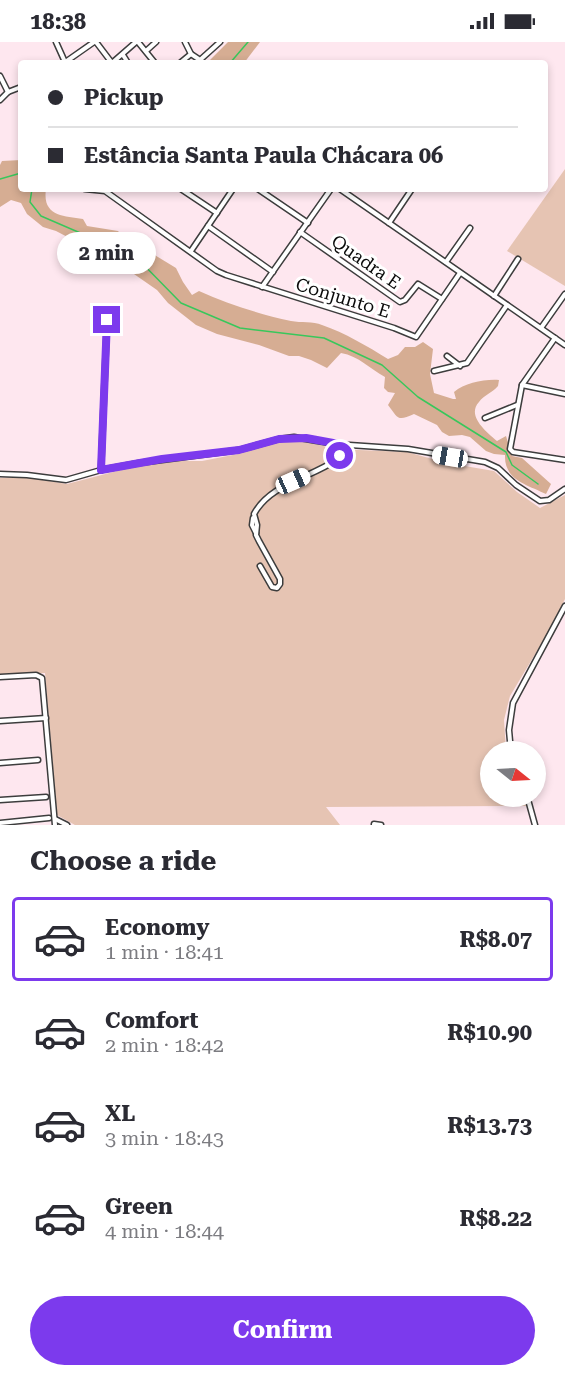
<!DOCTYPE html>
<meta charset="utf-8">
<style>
body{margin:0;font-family:"Roboto Serif",serif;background:#f2f2f3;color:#2b2b33;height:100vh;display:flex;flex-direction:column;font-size:22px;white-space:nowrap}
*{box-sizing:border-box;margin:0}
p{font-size:20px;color:#7c7c81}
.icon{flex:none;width:33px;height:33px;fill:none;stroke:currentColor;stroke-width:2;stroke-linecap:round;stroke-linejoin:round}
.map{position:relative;height:783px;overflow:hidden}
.panel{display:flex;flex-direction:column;background:#fff;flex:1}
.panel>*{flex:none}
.banner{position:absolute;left:18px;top:18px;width:530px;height:132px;border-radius:6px;box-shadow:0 3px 9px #0003;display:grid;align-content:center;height:132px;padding:0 30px;background:#fff}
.needle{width:39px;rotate:108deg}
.controls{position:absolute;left:480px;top:699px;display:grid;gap:12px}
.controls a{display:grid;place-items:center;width:66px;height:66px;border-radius:50%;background:#fff;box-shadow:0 3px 9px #0003;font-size:30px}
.end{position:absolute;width:27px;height:27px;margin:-14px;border:8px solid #7c3aed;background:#fff;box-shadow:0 0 0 3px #fff}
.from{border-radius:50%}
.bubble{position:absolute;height:42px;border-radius:21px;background:#fff;box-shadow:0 3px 9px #0003;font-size:20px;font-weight:700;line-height:42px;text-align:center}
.car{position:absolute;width:18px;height:36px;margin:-18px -9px;border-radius:8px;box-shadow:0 0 4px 2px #0007;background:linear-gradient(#fff 24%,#345 0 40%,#fff 0 76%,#345 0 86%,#fff 0)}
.banner b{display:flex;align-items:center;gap:21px;height:57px;font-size:22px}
.banner b+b{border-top:2px solid #e1e1e2}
.banner i{width:15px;height:15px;background:#2b2b33}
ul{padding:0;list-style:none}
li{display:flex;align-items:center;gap:18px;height:84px;margin:0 12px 9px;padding:0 18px;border:3px solid transparent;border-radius:6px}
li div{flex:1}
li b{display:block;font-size:22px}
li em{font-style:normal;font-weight:700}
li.selected{border-color:#7c3aed}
li>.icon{width:54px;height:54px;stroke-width:1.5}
h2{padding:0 30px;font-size:27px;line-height:72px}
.primary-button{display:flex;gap:12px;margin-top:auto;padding:12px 30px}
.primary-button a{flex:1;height:69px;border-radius:36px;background:#7c3aed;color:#fff;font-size:24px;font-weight:700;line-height:69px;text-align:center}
.status{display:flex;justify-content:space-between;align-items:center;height:42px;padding:0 30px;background:#fff;direction:ltr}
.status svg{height:16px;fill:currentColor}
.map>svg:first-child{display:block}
</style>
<div class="status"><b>18:38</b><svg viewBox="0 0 49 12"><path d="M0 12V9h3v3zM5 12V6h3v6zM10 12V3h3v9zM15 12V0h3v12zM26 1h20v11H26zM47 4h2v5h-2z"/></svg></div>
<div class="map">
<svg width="565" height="783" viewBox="0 0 565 783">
<rect width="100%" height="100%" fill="#fee7ef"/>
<g fill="#e6c4b3">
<path d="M 565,127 L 565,244 L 507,209 Z"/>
<path d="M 292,399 L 304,399 L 335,407 L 407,410 L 447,421 L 494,429 L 517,450 L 540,466 L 565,453 L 565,557 L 549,589 L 510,654 L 504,678 L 506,709 L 490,710 L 490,754 L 523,755 L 527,764 L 326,765 L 340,783 L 75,783 L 57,773 L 45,631 L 0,633 L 0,436 L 24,435 L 67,442 L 144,422 L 159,419 L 202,419 L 238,412 L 277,400 Z"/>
</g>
<g fill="#d6ad93">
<path d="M 228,0 L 260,0 L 244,21 L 207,21 Z"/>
<path d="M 21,118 L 21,147 L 46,147 C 42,174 63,174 83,177 L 87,184 L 118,189 L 130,203 L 153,212 L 176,226 L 183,240 L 192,253 L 199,249 C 228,262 259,272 291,279 C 301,281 313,279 322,283 C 345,291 367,304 388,317 L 398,313 L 405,305 L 415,305 L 423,300 L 433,307 L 430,332 L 434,351 L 453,357 L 456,357 L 454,350 C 465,341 484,337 499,338 L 498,344 C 492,351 484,353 479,360 C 466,374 487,390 497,399 L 506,394 L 512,414 L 522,416 L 551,442 L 546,452 C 526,442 504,438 505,413 L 494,412 L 486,409 L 470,395 L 462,393 L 449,394 L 442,390 L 437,383 L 414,372 C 397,380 398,376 388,363 L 395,351 L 388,350 L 384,346 L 385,335 C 370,327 359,314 341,311 L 327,326 L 311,318 L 299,314 L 289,314 L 259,303 L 217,292 L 196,283 L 168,261 L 157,248 L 121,223 L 56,189 L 43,185 L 27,172 L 21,161 L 11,158 L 0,165 L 0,123 L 2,119 Z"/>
</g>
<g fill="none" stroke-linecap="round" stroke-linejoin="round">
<g stroke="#38c75b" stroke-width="1.5">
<path d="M 230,21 L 248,0"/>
<path d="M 0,137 L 21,131"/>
<path d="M 32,147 L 30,160 L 41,174 L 136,215 L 181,261 L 240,286 L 324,296 L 382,323 L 418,355 L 506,410 L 512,423 L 538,442"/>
</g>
<defs>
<g id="minor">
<path d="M 56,0 L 65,20"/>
<path d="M 96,0 L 112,21 L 136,0"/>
<path d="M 138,0 L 155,21"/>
<path d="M 185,0 L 191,12 L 200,18 L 220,0"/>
<path d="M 146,9 L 156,0"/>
<path d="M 123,13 L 128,21"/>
<path d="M 64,21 L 94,0"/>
<path d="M 180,21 L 191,12"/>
<path d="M 0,34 L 8,50"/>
<path d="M 0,58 L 8,50 L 21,45"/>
<path d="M 85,147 L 105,149 L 217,229 L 226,233 L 394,286 L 416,295 L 460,231"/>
<path d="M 181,147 L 217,171"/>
<path d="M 258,147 L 308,181"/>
<path d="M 340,147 L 565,303"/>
<path d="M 389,181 L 412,147"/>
<path d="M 208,184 L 273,230"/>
<path d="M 300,190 L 400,260 L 405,258 L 418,242 L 442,257"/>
<path d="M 191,209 L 233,147"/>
<path d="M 446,220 L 470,186"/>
<path d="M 262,245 L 331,147"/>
<path d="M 494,254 L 518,217"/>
<path d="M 541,286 L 565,252"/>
<path d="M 555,296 L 522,343 L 510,407 L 513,410 L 565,418"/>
<path d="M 447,314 L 460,324"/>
<path d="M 434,329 L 467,321 L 507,263"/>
<path d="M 522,343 L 565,352"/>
<path d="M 485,376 L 517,363"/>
<path d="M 101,428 L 107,278"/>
<path d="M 0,432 L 27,433 L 66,438 L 101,428 L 139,421 L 239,408 L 279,397 L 294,395 L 335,402 L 408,407 L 485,420 L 498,426 L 516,443 L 540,459 L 549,458 L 565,447"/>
<path d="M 253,476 L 252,483 L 256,491"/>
<path d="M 260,524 L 272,545 L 277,546 L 280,542 L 280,537 L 259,499 L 256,493 L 257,483 L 254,472 C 270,442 310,436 336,418 L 341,414 L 344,403"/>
<path d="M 0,635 L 36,633 L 42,636 L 55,783"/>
<path d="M 0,679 L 46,676"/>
<path d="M 511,710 L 509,688 L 513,661 L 565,564"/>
<path d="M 0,721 L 38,718"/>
<path d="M 527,754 L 535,783"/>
<path d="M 0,758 L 46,755"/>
<path d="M 55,777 L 67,783"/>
<path d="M 0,781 L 49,776"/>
<path d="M 374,782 L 381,783"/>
</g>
</defs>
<use href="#minor" stroke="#3d3d3d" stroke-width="7"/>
<use href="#minor" stroke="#fff" stroke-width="4"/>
</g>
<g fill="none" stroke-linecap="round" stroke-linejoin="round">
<path stroke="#7c3aed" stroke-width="8" d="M 107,278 L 101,428 L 162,417 L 239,408 L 279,397 L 306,396 L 344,403 L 340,414"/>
</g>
<g text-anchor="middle" stroke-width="6" stroke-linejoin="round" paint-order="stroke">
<g font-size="18" fill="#0a0a0a" stroke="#fff">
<text transform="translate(366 220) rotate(35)" y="6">Quadra E</text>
<text transform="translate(343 256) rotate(17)" y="6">Conjunto E</text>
</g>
</g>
</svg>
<div class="controls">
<a><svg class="needle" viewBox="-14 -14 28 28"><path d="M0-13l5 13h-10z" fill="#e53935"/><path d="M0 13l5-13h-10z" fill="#7c7c81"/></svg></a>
</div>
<i class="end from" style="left:340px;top:414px"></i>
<i class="end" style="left:107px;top:278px"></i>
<div class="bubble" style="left:57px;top:190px;width:99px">2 min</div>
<i class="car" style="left:450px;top:415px;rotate:280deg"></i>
<i class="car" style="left:293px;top:439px;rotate:66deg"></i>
<div class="banner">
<b><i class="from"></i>Pickup</b>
<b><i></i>Estância Santa Paula Chácara 06</b>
</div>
</div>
<section class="panel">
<h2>Choose a ride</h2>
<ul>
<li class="selected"><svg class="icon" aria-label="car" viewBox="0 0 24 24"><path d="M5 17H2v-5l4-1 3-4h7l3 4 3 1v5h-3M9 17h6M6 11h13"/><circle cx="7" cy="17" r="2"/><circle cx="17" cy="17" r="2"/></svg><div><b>Economy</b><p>1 min · 18:41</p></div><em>R$8.07</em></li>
<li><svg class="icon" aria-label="car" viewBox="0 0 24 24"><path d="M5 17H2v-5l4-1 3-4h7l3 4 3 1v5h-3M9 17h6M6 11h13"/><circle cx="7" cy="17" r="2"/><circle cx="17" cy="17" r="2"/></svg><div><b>Comfort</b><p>2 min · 18:42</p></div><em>R$10.90</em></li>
<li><svg class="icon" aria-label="car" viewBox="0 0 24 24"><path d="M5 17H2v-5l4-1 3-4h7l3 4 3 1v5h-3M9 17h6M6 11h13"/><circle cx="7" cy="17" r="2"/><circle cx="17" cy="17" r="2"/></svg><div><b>XL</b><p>3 min · 18:43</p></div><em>R$13.73</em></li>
<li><svg class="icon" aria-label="car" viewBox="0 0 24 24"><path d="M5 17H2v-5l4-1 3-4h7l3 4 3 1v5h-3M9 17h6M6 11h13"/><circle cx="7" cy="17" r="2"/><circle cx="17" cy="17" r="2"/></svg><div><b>Green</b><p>4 min · 18:44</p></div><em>R$8.22</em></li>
</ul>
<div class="primary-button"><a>Confirm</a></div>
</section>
